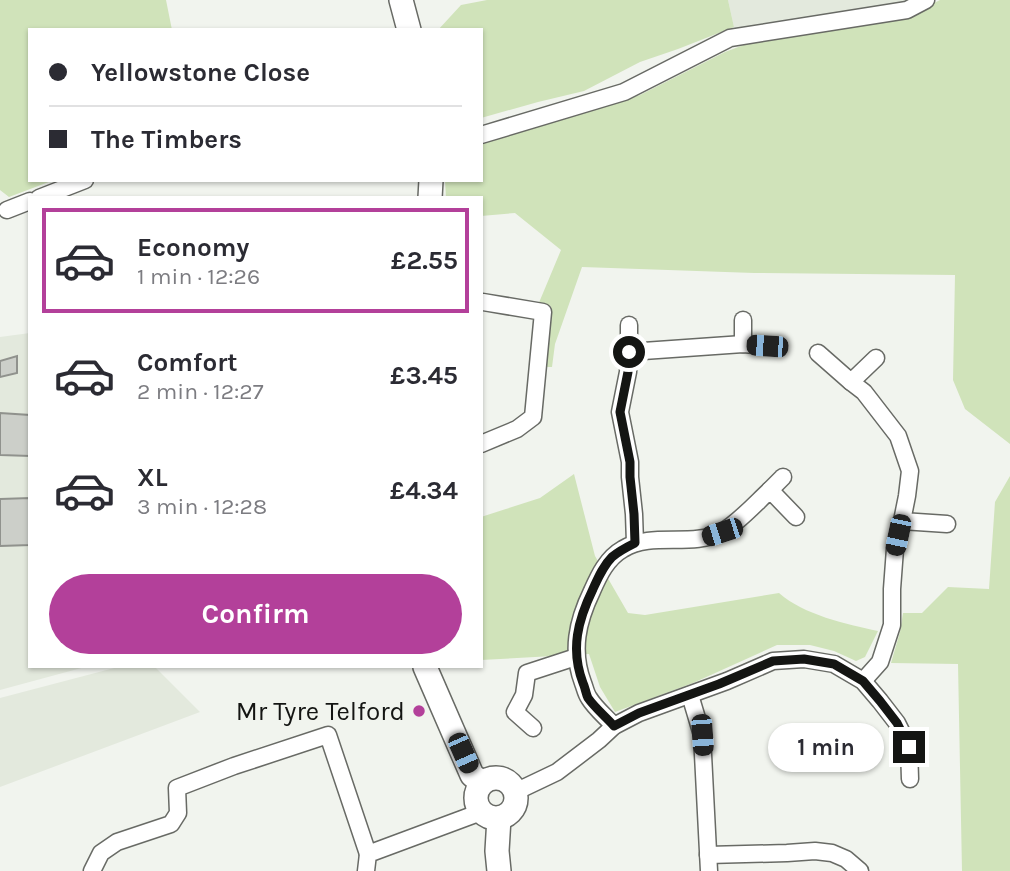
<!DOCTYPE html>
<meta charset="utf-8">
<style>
body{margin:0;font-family:Karla,sans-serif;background:#f7f7f7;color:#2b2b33;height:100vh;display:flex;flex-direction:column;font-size:26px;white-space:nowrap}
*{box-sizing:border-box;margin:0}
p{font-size:23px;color:#7c7c81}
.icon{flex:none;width:38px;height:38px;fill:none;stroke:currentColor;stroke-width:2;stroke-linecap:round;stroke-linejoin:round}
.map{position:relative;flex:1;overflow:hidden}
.side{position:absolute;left:28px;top:196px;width:455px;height:472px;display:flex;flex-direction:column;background:#fff;border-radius:0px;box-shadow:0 2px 5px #0004}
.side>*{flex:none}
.top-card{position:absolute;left:28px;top:28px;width:455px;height:154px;border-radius:0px;box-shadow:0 2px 5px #0004;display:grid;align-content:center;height:154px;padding:0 21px;background:#fff}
.end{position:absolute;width:32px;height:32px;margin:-16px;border:9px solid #141513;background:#fff;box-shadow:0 0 0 4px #fff}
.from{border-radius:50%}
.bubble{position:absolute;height:49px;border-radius:24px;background:#fff;box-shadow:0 2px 5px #0004;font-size:23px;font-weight:700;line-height:49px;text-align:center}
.car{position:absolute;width:21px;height:42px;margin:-21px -10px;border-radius:9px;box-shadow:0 0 5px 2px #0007;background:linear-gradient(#222 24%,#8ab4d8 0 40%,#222 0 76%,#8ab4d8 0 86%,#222 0)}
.top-card b{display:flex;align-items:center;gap:24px;height:66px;font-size:26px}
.top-card b+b{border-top:2px solid #e1e1e2}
.top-card i{width:18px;height:18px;background:#2b2b33}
ul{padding:12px 0 0;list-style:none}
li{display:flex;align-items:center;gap:21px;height:105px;margin:0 14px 10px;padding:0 7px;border:4px solid transparent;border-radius:0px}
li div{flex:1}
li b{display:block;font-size:26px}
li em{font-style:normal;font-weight:700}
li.on{border-color:#b3409a}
li>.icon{width:63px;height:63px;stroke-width:1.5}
.primary-button{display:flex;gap:14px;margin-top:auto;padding:14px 21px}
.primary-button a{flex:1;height:80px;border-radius:42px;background:#b3409a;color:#fff;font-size:28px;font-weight:700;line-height:80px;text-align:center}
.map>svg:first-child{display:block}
</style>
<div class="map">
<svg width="1010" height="871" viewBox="0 0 1010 871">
<rect width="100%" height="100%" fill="#f1f4ee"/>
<g fill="#e3e9dd">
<path d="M 728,0 L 910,0 L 907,10 L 742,36 L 734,27 Z"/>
<path d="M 30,333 L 30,667 L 85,667 L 0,690 L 0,337 Z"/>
<path d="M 118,667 L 155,667 L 200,712 L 0,787 L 0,698 Z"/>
</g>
<g fill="#d0e3ba">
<path d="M 0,0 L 166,0 L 172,30 L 30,30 L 30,180 L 54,180 L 9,197 L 0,190 Z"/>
<path d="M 487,0 L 728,0 L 734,27 L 678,49 L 640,62 L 584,91 L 538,102 L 481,118 L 481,30 L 438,30 L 461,5 Z"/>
<path d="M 940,0 L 1010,0 L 1010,444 L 965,409 L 953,380 L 955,275 L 754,273 L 582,267 L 555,344 L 552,367 L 544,367 L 551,306 L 538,305 L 561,250 L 515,213 L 481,216 L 481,198 L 446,198 L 445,180 L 481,180 L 481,143 L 640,95 L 725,52 L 757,40 L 905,18 Z"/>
<path d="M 574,474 L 595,556 L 628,613 L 645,615 L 779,593 C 804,615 846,624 878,631 L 865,657 L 856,661 L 834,651 L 810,645 L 777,645 L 693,683 L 615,712 L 600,687 L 589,654 L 481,660 L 481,517 L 540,498 Z"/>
<path d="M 1010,476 L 1010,871 L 962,871 L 958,664 L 891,663 L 900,632 L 903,613 L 922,613 L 948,587 L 989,589 L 995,502 Z"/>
</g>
<g fill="#cccfc9" stroke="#90928d" stroke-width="2">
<path d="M 17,356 L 17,373 L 0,377 L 0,361 Z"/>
<path d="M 0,413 L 30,415 L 30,456 L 0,455 Z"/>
<path d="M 30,498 L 30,545 L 0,546 L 0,499 Z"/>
</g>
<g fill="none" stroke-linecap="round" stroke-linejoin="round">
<defs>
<g id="street">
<path d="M 481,135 L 624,92 L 730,38 L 907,10 L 926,0"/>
<path d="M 39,198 L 85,180"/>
<path d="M 7,210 L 30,201"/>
<path d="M 743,320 L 743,344"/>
<path d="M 629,325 L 629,352"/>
<path d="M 818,353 L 851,382 L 876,358"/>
<path d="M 851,382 L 864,392 L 898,436 L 910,471 L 907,496 L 902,521 L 947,524"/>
<path d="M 481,444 L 517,429 L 533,417 L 543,312 L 483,302"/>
<path d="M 770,490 L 783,477"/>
<path d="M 635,543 L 634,514 L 630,477 L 630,462 L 620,412 L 628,372 L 629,352 L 743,344 L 767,346"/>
<path d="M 863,681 L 880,662 L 892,625 L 892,589 L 895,549 L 902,521"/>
<path d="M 690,695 L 702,735 L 709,871"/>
<path d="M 614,726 C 606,717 595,708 589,698 C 586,694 585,688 583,683 C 571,651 577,622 592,591 C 599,575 607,558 623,549 C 653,531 691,548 722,532 C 738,523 756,503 770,490 L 796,517"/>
<path d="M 533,728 L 515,712 L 524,695 L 527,673 L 576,657"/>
<path d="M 515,792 L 557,772 L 599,740 L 614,726 L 639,713 L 727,681 L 773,661 L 804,659 L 834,664 L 863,681 L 880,701 L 897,723 L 909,747 L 910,779"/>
<path d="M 708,855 L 787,853 L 815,851 L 832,853 L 846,859 L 860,871"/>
<path d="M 92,871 L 101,853 L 117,842 L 171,824 L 178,813 L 177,788 L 234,766 L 328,735 L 368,854"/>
<path d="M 366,871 L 368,854 L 481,812"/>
</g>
<g id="secondary">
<path d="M 401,0 L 409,30"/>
<path d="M 430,198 L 431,180"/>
<path d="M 425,667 L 472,775 L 482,783"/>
<circle cx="496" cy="798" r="20"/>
<path d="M 499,818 L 497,851 L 499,871"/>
</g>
</defs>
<use href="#street" stroke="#686a65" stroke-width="19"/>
<use href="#secondary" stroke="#686a65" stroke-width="26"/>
<use href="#street" stroke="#fff" stroke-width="16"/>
<use href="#secondary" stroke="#fff" stroke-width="23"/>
</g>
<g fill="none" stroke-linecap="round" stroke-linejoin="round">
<path stroke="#141513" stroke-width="9" d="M 629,352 L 628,372 L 620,412 L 630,462 L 630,477 L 634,514 L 635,543 C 627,547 619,551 612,557 C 603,566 598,578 593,589 C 578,620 570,649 583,683 C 585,687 586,694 588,698 C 595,708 606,717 614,726 L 639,713 L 719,684 L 773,661 L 804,659 L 834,664 L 863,681 L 880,701 L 897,723 L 909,747"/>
</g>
<circle fill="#b3409a" stroke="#f1f4ee" stroke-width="2.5" cx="419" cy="711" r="7"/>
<g text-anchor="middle" stroke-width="5" stroke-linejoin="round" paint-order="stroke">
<g font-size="26" fill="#141513" stroke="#f1f4ee" text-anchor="end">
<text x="405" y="720">Mr Tyre Telford</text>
</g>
</g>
</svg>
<i class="end from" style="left:629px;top:352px"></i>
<i class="end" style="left:909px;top:747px"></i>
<div class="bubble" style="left:768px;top:723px;width:116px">1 min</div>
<i class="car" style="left:767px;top:346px;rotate:274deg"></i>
<i class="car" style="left:722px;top:532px;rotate:252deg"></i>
<i class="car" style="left:898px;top:535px;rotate:192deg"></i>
<i class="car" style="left:702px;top:735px;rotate:176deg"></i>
<i class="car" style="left:463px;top:753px;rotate:156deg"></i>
<div class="top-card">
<b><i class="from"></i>Yellowstone Close</b>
<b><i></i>The Timbers</b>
</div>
<section class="side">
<ul>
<li class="on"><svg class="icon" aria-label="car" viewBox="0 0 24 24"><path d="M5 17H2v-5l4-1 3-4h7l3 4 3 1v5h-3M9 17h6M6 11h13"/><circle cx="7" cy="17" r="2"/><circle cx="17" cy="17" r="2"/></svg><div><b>Economy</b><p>1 min · 12:26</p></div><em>£2.55</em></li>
<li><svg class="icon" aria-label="car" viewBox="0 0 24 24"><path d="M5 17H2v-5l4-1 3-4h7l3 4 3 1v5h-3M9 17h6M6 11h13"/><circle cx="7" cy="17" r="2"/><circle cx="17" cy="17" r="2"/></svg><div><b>Comfort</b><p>2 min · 12:27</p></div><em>£3.45</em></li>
<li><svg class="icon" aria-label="car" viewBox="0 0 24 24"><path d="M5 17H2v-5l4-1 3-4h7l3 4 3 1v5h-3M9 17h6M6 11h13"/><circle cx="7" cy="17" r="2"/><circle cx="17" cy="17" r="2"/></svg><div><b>XL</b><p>3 min · 12:28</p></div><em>£4.34</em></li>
</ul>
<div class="primary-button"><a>Confirm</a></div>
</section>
</div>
